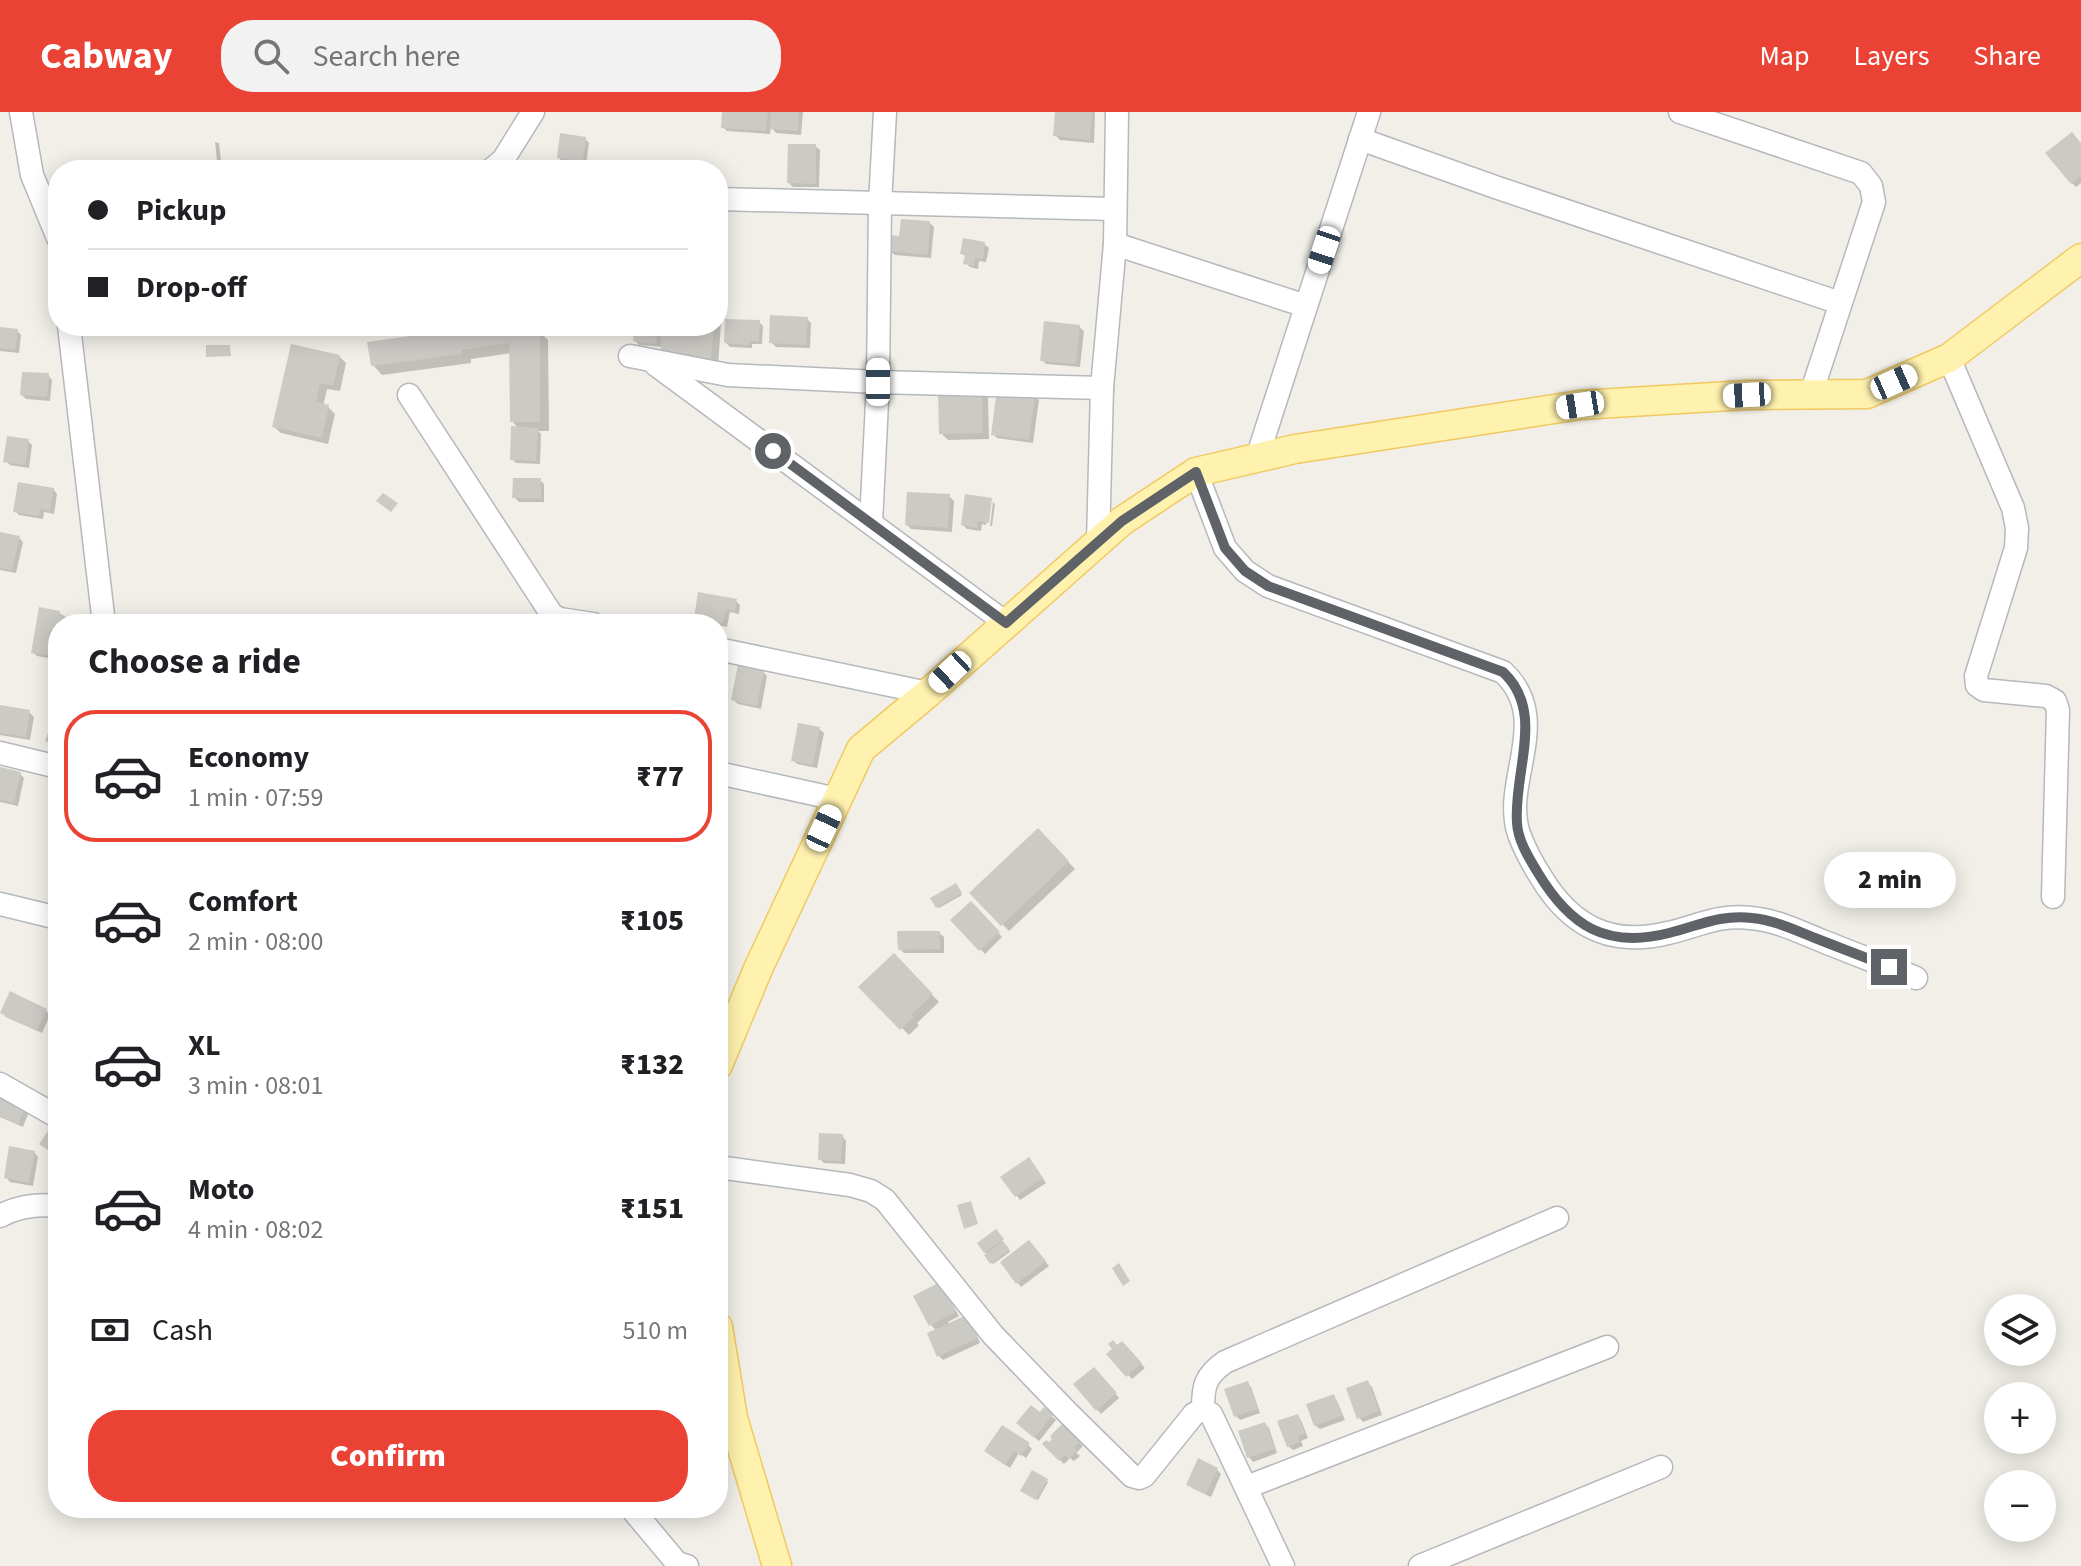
<!DOCTYPE html>
<meta charset="utf-8">
<style>
body{margin:0;font-family:"Source Sans 3",sans-serif;background:#f2f2f2;color:#202124;height:100vh;display:flex;flex-direction:column;font-size:30px;white-space:nowrap}
*{box-sizing:border-box;margin:0}
p{font-size:26px;color:#757577}
.icon{flex:none;width:44px;height:44px;fill:none;stroke:currentColor;stroke-width:2;stroke-linecap:round;stroke-linejoin:round}
.map{position:relative;flex:1;overflow:hidden}
.details{position:absolute;left:48px;top:502px;width:680px;height:904px;display:flex;flex-direction:column;background:#fff;border-radius:32px;box-shadow:0 4px 20px #0003}
.details>*{flex:none}
.top-card{position:absolute;left:48px;top:48px;width:680px;height:176px;border-radius:32px;box-shadow:0 4px 20px #0003;display:grid;align-content:center;height:176px;padding:0 40px;background:#fff}
.tools{position:absolute;left:1984px;top:1182px;display:grid;gap:16px}
.tools a{display:grid;place-items:center;width:72px;height:72px;border-radius:50%;background:#fff;box-shadow:0 4px 20px #0003;font-size:40px}
.end{position:absolute;width:36px;height:36px;margin:-18px;border:10px solid #5f6368;background:#fff;box-shadow:0 0 0 4px #fff}
.from{border-radius:50%}
.bubble{position:absolute;height:56px;border-radius:28px;background:#fff;box-shadow:0 4px 20px #0003;font-size:26px;font-weight:800;line-height:56px;text-align:center}
.car{position:absolute;width:24px;height:48px;margin:-24px -12px;border-radius:10px;box-shadow:0 0 6px 2px #0007;background:linear-gradient(#fff 24%,#345 0 40%,#fff 0 76%,#345 0 86%,#fff 0)}
.top-card b{display:flex;align-items:center;gap:28px;height:76px;font-size:30px}
.top-card b+b{border-top:2px solid #e0e0e0}
.top-card i{width:20px;height:20px;background:#202124}
ul{padding:0;list-style:none}
li{display:flex;align-items:center;gap:24px;height:132px;margin:0 16px 12px;padding:0 24px;border:4px solid transparent;border-radius:32px}
li div{flex:1}
li b{display:block;font-size:30px}
li em{font-style:normal;font-weight:800}
li.selected{border-color:#ea4335}
li>.icon{width:72px;height:72px;stroke-width:1.5}
h2{padding:0 40px;font-size:36px;line-height:96px}
.pay{display:flex;align-items:center;gap:20px;height:88px;padding:0 40px;font-size:30px}
.pay p{margin-inline-start:auto}
.action{display:flex;gap:16px;margin-top:auto;padding:16px 40px}
.action a{flex:1;height:92px;border-radius:32px;background:#ea4335;color:#fff;font-size:32px;font-weight:800;line-height:92px;text-align:center}
header{display:flex;align-items:center;gap:48px;box-sizing:border-box;height:112px;padding:0 40px;background:#ea4335;color:#fff}
header strong{font-size:38px}
nav{display:flex;gap:44px;margin-inline-start:auto;font-size:28px}
.search{width:560px;height:72px;background:#f2f2f2;display:flex;align-items:center;gap:20px;box-sizing:border-box;padding:0 28px;border-radius:32px;color:#757577;font-size:30px}
.map>svg:first-child{display:block}
</style>
<header>
<strong>Cabway</strong>
<div class="search"><svg class="icon" aria-label="search" viewBox="0 0 24 24"><circle cx="10" cy="10" r="6"/><path d="M15 15l6 6"/></svg>Search here</div>
<nav><a>Map</a><a>Layers</a><a>Share</a></nav>
</header>
<div class="map">
<svg width="2081" height="1454" viewBox="0 0 2081 1454">
<rect width="100%" height="100%" fill="#f1efe8"/>
<g fill="#0003">
<path d="M 724,0 L 803,0 L 801,23 L 776,21 L 771,15 L 770,22 L 727,19 L 723,15 Z"/>
<path d="M 1057,0 L 1095,0 L 1094,31 L 1060,28 L 1055,23 Z"/>
<path d="M 585,27 L 589,31 L 586,53 L 563,50 L 559,46 Z"/>
<path d="M 215,30 L 219,31 L 222,58 L 218,58 Z"/>
<path d="M 2081,33 L 2081,71 L 2076,75 L 2072,71 Z"/>
<path d="M 815,34 L 820,38 L 819,75 L 793,75 L 789,71 Z"/>
<path d="M 718,111 L 719,112 L 719,154 L 718,154 Z"/>
<path d="M 930,111 L 934,115 L 931,146 L 895,143 L 890,139 L 901,126 Z"/>
<path d="M 984,132 L 989,136 L 986,150 L 979,149 L 978,157 L 970,155 L 966,151 L 967,146 L 962,141 Z"/>
<path d="M 807,207 L 811,211 L 810,236 L 776,235 L 771,230 Z"/>
<path d="M 718,209 L 721,212 L 718,254 L 663,235 L 639,233 L 635,229 L 636,214 L 718,214 Z"/>
<path d="M 759,210 L 763,214 L 762,232 L 752,232 L 752,236 L 730,235 L 726,231 Z"/>
<path d="M 495,214 L 514,214 L 519,219 L 539,219 L 548,228 L 549,319 L 538,319 L 541,322 L 540,352 L 516,351 L 512,347 L 519,317 L 512,309 L 511,241 L 471,247 L 471,251 L 382,263 L 373,253 Z"/>
<path d="M 1079,215 L 1084,219 L 1080,255 L 1046,252 L 1042,248 Z"/>
<path d="M 0,217 L 17,219 L 21,223 L 19,241 L 0,239 Z"/>
<path d="M 339,244 L 346,251 L 340,279 L 327,277 L 323,294 L 328,295 L 335,302 L 328,332 L 281,321 L 274,315 Z"/>
<path d="M 48,263 L 52,268 L 50,289 L 26,287 L 22,283 Z"/>
<path d="M 981,280 L 988,286 L 989,327 L 948,328 L 941,321 Z"/>
<path d="M 1034,284 L 1039,288 L 1033,331 L 997,326 L 993,322 Z"/>
<path d="M 28,329 L 32,333 L 29,356 L 10,353 L 6,349 Z"/>
<path d="M 540,368 L 544,372 L 544,390 L 519,390 L 514,385 Z"/>
<path d="M 53,377 L 57,382 L 54,402 L 44,400 L 43,407 L 19,403 L 15,399 Z"/>
<path d="M 949,384 L 954,389 L 952,420 L 911,417 L 907,413 Z"/>
<path d="M 967,384 L 992,388 L 990,388 L 986,413 L 982,412 L 981,419 L 967,417 L 963,413 Z"/>
<path d="M 993,390 L 995,392 L 992,414 L 990,414 Z"/>
<path d="M 0,422 L 19,426 L 23,430 L 16,461 L 0,458 Z"/>
<path d="M 736,489 L 740,493 L 739,502 L 730,500 L 727,515 L 700,510 L 696,505 Z"/>
<path d="M 59,501 L 77,512 L 58,512 L 58,551 L 54,547 L 37,544 L 33,540 Z"/>
<path d="M 763,560 L 767,564 L 761,597 L 738,592 L 733,588 Z"/>
<path d="M 0,595 L 29,600 L 34,605 L 30,628 L 0,623 Z"/>
<path d="M 819,617 L 824,621 L 817,656 L 797,652 L 793,648 Z"/>
<path d="M 0,657 L 20,662 L 24,666 L 18,694 L 0,690 Z"/>
<path d="M 1038,719 L 1075,757 L 1009,819 L 972,781 Z"/>
<path d="M 957,775 L 962,783 L 939,796 L 938,795 Z"/>
<path d="M 970,791 L 1002,825 L 985,842 L 953,808 Z"/>
<path d="M 939,821 L 944,825 L 944,841 L 904,841 L 900,837 Z"/>
<path d="M 894,844 L 939,890 L 917,911 L 919,913 L 909,923 L 861,875 Z"/>
<path d="M 46,899 L 50,903 L 42,921 L 6,905 L 2,900 Z"/>
<path d="M 0,985 L 29,1000 L 23,1015 L 0,1005 Z"/>
<path d="M 842,1024 L 846,1029 L 845,1052 L 824,1051 L 820,1047 Z"/>
<path d="M 34,1040 L 38,1045 L 33,1074 L 10,1070 L 6,1065 Z"/>
<path d="M 1033,1052 L 1046,1071 L 1020,1088 L 1003,1066 Z"/>
<path d="M 996,1119 L 1010,1140 L 993,1152 L 979,1131 Z"/>
<path d="M 1033,1134 L 1049,1154 L 1021,1175 L 1017,1170 Z"/>
<path d="M 943,1176 L 959,1204 L 948,1210 L 950,1213 L 971,1210 L 980,1231 L 943,1248 L 939,1244 L 937,1219 L 931,1213 Z"/>
<path d="M 1122,1231 L 1145,1256 L 1132,1267 L 1109,1242 Z"/>
<path d="M 1094,1257 L 1119,1286 L 1101,1302 L 1076,1273 Z"/>
<path d="M 1247,1271 L 1251,1275 L 1260,1301 L 1240,1308 L 1236,1304 Z"/>
<path d="M 1368,1271 L 1372,1275 L 1382,1303 L 1363,1310 L 1359,1305 Z"/>
<path d="M 1333,1284 L 1337,1289 L 1345,1308 L 1320,1317 L 1315,1313 Z"/>
<path d="M 1045,1298 L 1056,1308 L 1039,1329 L 1022,1315 Z"/>
<path d="M 1297,1304 L 1301,1308 L 1308,1326 L 1301,1329 L 1303,1334 L 1293,1338 L 1288,1334 Z"/>
<path d="M 1265,1312 L 1269,1316 L 1277,1341 L 1253,1350 L 1249,1345 Z"/>
<path d="M 1063,1314 L 1083,1334 L 1076,1341 L 1080,1344 L 1074,1349 L 1070,1346 L 1064,1352 L 1044,1332 L 1049,1333 Z"/>
<path d="M 1028,1333 L 1032,1337 L 1026,1346 L 1019,1341 L 1010,1356 L 991,1343 Z"/>
<path d="M 1217,1358 L 1221,1362 L 1211,1385 L 1192,1376 L 1188,1372 Z"/>
<path d="M 1047,1369 L 1048,1370 L 1038,1388 L 1024,1380 Z"/>
</g>
<g fill="#cccac5">
<path d="M 722,0 L 768,0 L 766,19 L 721,16 Z"/>
<path d="M 771,0 L 799,0 L 798,19 L 770,17 Z"/>
<path d="M 1055,0 L 1092,0 L 1090,28 L 1053,24 Z"/>
<path d="M 2072,20 L 2081,31 L 2081,64 L 2071,72 L 2045,41 Z"/>
<path d="M 560,21 L 586,25 L 583,49 L 557,46 Z"/>
<path d="M 788,32 L 816,32 L 816,72 L 787,71 Z"/>
<path d="M 901,107 L 930,109 L 928,143 L 888,139 L 890,123 L 899,124 Z"/>
<path d="M 963,126 L 985,130 L 983,147 L 975,146 L 974,154 L 963,152 L 965,143 L 960,142 Z"/>
<path d="M 770,203 L 808,205 L 806,233 L 769,231 Z"/>
<path d="M 725,207 L 760,208 L 759,229 L 749,229 L 749,233 L 724,231 Z"/>
<path d="M 1044,209 L 1080,213 L 1076,252 L 1040,249 Z"/>
<path d="M 481,214 L 513,214 L 514,217 L 540,217 L 540,310 L 510,310 L 509,231 L 462,238 L 462,242 L 371,254 L 367,230 Z"/>
<path d="M 634,214 L 658,214 L 656,232 L 633,229 Z"/>
<path d="M 662,214 L 714,214 L 711,248 L 660,245 Z"/>
<path d="M 0,215 L 18,217 L 15,238 L 0,236 Z"/>
<path d="M 291,232 L 340,243 L 333,274 L 320,271 L 316,290 L 329,293 L 322,326 L 272,315 Z"/>
<path d="M 206,233 L 230,233 L 231,244 L 206,245 Z"/>
<path d="M 22,260 L 49,261 L 47,285 L 20,283 Z"/>
<path d="M 997,277 L 1035,282 L 1029,328 L 991,323 Z"/>
<path d="M 938,278 L 982,278 L 983,321 L 939,322 Z"/>
<path d="M 511,314 L 538,316 L 536,349 L 510,348 Z"/>
<path d="M 7,324 L 29,327 L 25,353 L 3,350 Z"/>
<path d="M 513,366 L 541,366 L 541,387 L 512,386 Z"/>
<path d="M 18,370 L 54,376 L 50,399 L 40,397 L 39,404 L 13,400 Z"/>
<path d="M 907,380 L 950,382 L 948,416 L 905,413 Z"/>
<path d="M 383,381 L 398,391 L 391,400 L 376,389 Z"/>
<path d="M 965,382 L 992,386 L 989,411 L 978,409 L 977,416 L 961,413 Z"/>
<path d="M 0,420 L 20,424 L 12,458 L 0,456 Z"/>
<path d="M 698,480 L 737,487 L 735,499 L 726,497 L 723,511 L 694,506 Z"/>
<path d="M 39,495 L 60,499 L 59,504 L 75,507 L 75,512 L 58,512 L 58,548 L 51,547 L 52,544 L 31,541 Z"/>
<path d="M 738,553 L 764,558 L 757,594 L 731,588 Z"/>
<path d="M 0,593 L 30,598 L 26,625 L 0,621 Z"/>
<path d="M 52,611 L 58,614 L 58,638 L 53,636 L 54,633 L 45,629 Z"/>
<path d="M 798,611 L 820,615 L 813,653 L 791,649 Z"/>
<path d="M 0,655 L 21,660 L 14,691 L 0,687 Z"/>
<path d="M 54,665 L 58,666 L 58,703 L 48,701 Z"/>
<path d="M 1038,716 L 1069,749 L 1001,814 L 969,781 Z"/>
<path d="M 956,771 L 962,781 L 936,796 L 930,786 Z"/>
<path d="M 971,789 L 1000,820 L 979,839 L 950,808 Z"/>
<path d="M 897,819 L 940,819 L 940,837 L 898,838 Z"/>
<path d="M 894,841 L 933,882 L 911,903 L 914,905 L 900,918 L 858,875 Z"/>
<path d="M 10,879 L 47,897 L 37,919 L 0,901 Z"/>
<path d="M 0,983 L 26,994 L 18,1012 L 0,1004 Z"/>
<path d="M 56,1007 L 58,1008 L 58,1045 L 39,1032 Z"/>
<path d="M 819,1021 L 843,1022 L 841,1049 L 818,1048 Z"/>
<path d="M 9,1034 L 35,1039 L 29,1071 L 4,1066 Z"/>
<path d="M 1029,1045 L 1043,1066 L 1015,1085 L 1000,1065 Z"/>
<path d="M 971,1089 L 978,1112 L 964,1117 L 957,1093 Z"/>
<path d="M 996,1117 L 1004,1127 L 984,1141 L 977,1131 Z"/>
<path d="M 1029,1128 L 1046,1149 L 1016,1172 L 1000,1150 Z"/>
<path d="M 1003,1129 L 1010,1138 L 990,1152 L 984,1143 Z"/>
<path d="M 1119,1151 L 1130,1169 L 1123,1174 L 1112,1156 Z"/>
<path d="M 940,1170 L 956,1200 L 929,1214 L 913,1184 Z"/>
<path d="M 967,1203 L 978,1226 L 937,1245 L 927,1221 Z"/>
<path d="M 1113,1228 L 1117,1233 L 1122,1229 L 1142,1251 L 1126,1265 L 1106,1242 L 1112,1237 L 1108,1232 Z"/>
<path d="M 1094,1255 L 1117,1281 L 1096,1299 L 1073,1272 Z"/>
<path d="M 1368,1268 L 1379,1299 L 1357,1307 L 1346,1276 Z"/>
<path d="M 1248,1269 L 1258,1297 L 1234,1305 L 1224,1277 Z"/>
<path d="M 1334,1282 L 1342,1304 L 1314,1314 L 1306,1292 Z"/>
<path d="M 1031,1293 L 1040,1300 L 1044,1295 L 1054,1302 L 1034,1326 L 1016,1311 Z"/>
<path d="M 1298,1302 L 1305,1322 L 1298,1324 L 1300,1330 L 1287,1335 L 1277,1309 Z"/>
<path d="M 1265,1310 L 1275,1337 L 1247,1346 L 1238,1319 Z"/>
<path d="M 1063,1311 L 1081,1329 L 1074,1335 L 1077,1339 L 1069,1347 L 1065,1343 L 1059,1349 L 1042,1332 L 1046,1328 L 1049,1330 L 1052,1327 L 1050,1324 Z"/>
<path d="M 1002,1313 L 1030,1331 L 1021,1344 L 1014,1339 L 1005,1353 L 984,1339 Z"/>
<path d="M 1198,1346 L 1218,1356 L 1206,1382 L 1186,1373 Z"/>
<path d="M 1032,1358 L 1048,1367 L 1036,1388 L 1020,1379 Z"/>
</g>
<g fill="none" stroke-linecap="round" stroke-linejoin="round">
<defs>
<g id="minor">
<path d="M 21,0 L 32,63 L 58,126"/>
<path d="M 1680,0 L 1861,61 L 1871,74 L 1874,90 L 1811,282"/>
<path d="M 1360,27 L 1498,76 L 1840,191"/>
<path d="M 491,58 L 503,48 L 533,0"/>
<path d="M 718,87 L 1114,97"/>
<path d="M 1115,132 L 1306,194"/>
<path d="M 69,214 L 104,512"/>
<path d="M 630,244 L 728,263 L 878,270 L 1102,276"/>
<path d="M 1949,246 L 2013,396 L 2017,416 L 2016,436 L 1976,564 L 1977,573 L 1984,578 L 2046,584 L 2055,589 L 2058,598 L 2053,785"/>
<path d="M 656,253 L 1006,511"/>
<path d="M 409,283 L 552,503 L 560,507 L 593,512"/>
<path d="M 1257,346 L 1369,0"/>
<path d="M 1196,360 L 1225,436 L 1245,459 L 1268,474 L 1503,560 C 1554,608 1501,669 1519,722 C 1525,738 1532,751 1541,765 C 1571,815 1611,835 1668,821 C 1699,814 1718,802 1751,806 C 1775,808 1798,819 1820,828 C 1852,841 1884,853 1916,866"/>
<path d="M 871,411 L 878,270 L 880,92 L 885,0"/>
<path d="M 1098,430 L 1102,276 L 1115,132 L 1117,0"/>
<path d="M 718,537 L 928,581"/>
<path d="M 0,641 L 58,655"/>
<path d="M 718,661 L 837,687"/>
<path d="M 0,792 L 58,806"/>
<path d="M 0,972 L 58,1005"/>
<path d="M 718,1055 L 850,1073 L 871,1079 L 885,1088 L 993,1223 L 1068,1301 L 1132,1364 L 1139,1366 L 1144,1364 L 1194,1302 L 1203,1297 L 1211,1302 L 1283,1454"/>
<path d="M 0,1104 C 17,1095 38,1092 58,1094"/>
<path d="M 1203,1297 C 1203,1274 1205,1264 1225,1250 L 1557,1106"/>
<path d="M 1247,1375 L 1607,1235"/>
<path d="M 631,1396 L 677,1451 L 687,1454"/>
<path d="M 1420,1454 L 1661,1355"/>
</g>
<g id="major">
<path d="M 718,953 L 758,857 L 861,637 L 928,581 L 1122,409 L 1196,360 L 1295,337 L 1580,293 L 1747,283 L 1867,282 L 1949,246 L 2081,146"/>
<path d="M 718,1215 L 733,1306 L 777,1454"/>
</g>
</defs>
<use href="#minor" stroke="#b5b8bc" stroke-width="25"/>
<use href="#major" stroke="#f2c960" stroke-width="31"/>
<use href="#minor" stroke="#fff" stroke-width="22"/>
<use href="#major" stroke="#fff2af" stroke-width="28"/>
</g>
<g fill="none" stroke-linecap="round" stroke-linejoin="round">
<path stroke="#5f6368" stroke-width="10" d="M 773,339 L 1006,511 L 1122,409 L 1196,360 L 1225,436 L 1245,459 L 1268,474 L 1503,560 C 1546,600 1513,660 1517,711 C 1518,729 1529,746 1538,761 C 1570,814 1606,837 1669,821 C 1698,814 1720,802 1752,806 C 1774,808 1795,818 1815,826 C 1840,836 1865,845 1889,855"/>
</g>
</svg>
<div class="tools">
<a><svg class="icon" aria-label="layers" viewBox="0 0 24 24"><path d="M12 4l9 5-9 5-9-5zM3 14l9 5 9-5"/></svg></a>
<a>+</a>
<a>−</a>
</div>
<i class="end from" style="left:773px;top:339px"></i>
<i class="end" style="left:1889px;top:855px"></i>
<div class="bubble" style="left:1824px;top:740px;width:132px">2 min</div>
<i class="car" style="left:1324px;top:138px;rotate:198deg"></i>
<i class="car" style="left:878px;top:270px;rotate:0deg"></i>
<i class="car" style="left:1894px;top:270px;rotate:66deg"></i>
<i class="car" style="left:1747px;top:283px;rotate:267deg"></i>
<i class="car" style="left:1580px;top:293px;rotate:261deg"></i>
<i class="car" style="left:950px;top:560px;rotate:227deg"></i>
<i class="car" style="left:824px;top:716px;rotate:25deg"></i>
<div class="top-card">
<b><i class="from"></i>Pickup</b>
<b><i></i>Drop-off</b>
</div>
<section class="details">
<h2>Choose a ride</h2>
<ul>
<li class="selected"><svg class="icon" aria-label="car" viewBox="0 0 24 24"><path d="M5 17H2v-5l4-1 3-4h7l3 4 3 1v5h-3M9 17h6M6 11h13"/><circle cx="7" cy="17" r="2"/><circle cx="17" cy="17" r="2"/></svg><div><b>Economy</b><p>1 min · 07:59</p></div><em>₹77</em></li>
<li><svg class="icon" aria-label="car" viewBox="0 0 24 24"><path d="M5 17H2v-5l4-1 3-4h7l3 4 3 1v5h-3M9 17h6M6 11h13"/><circle cx="7" cy="17" r="2"/><circle cx="17" cy="17" r="2"/></svg><div><b>Comfort</b><p>2 min · 08:00</p></div><em>₹105</em></li>
<li><svg class="icon" aria-label="car" viewBox="0 0 24 24"><path d="M5 17H2v-5l4-1 3-4h7l3 4 3 1v5h-3M9 17h6M6 11h13"/><circle cx="7" cy="17" r="2"/><circle cx="17" cy="17" r="2"/></svg><div><b>XL</b><p>3 min · 08:01</p></div><em>₹132</em></li>
<li><svg class="icon" aria-label="car" viewBox="0 0 24 24"><path d="M5 17H2v-5l4-1 3-4h7l3 4 3 1v5h-3M9 17h6M6 11h13"/><circle cx="7" cy="17" r="2"/><circle cx="17" cy="17" r="2"/></svg><div><b>Moto</b><p>4 min · 08:02</p></div><em>₹151</em></li>
</ul>
<div class="pay"><svg class="icon" aria-label="cash" viewBox="0 0 24 24"><path d="M3 7h18v10H3z"/><circle cx="12" cy="12" r="2"/></svg>Cash<p>510 m</p></div>
<div class="action"><a>Confirm</a></div>
</section>
</div>
